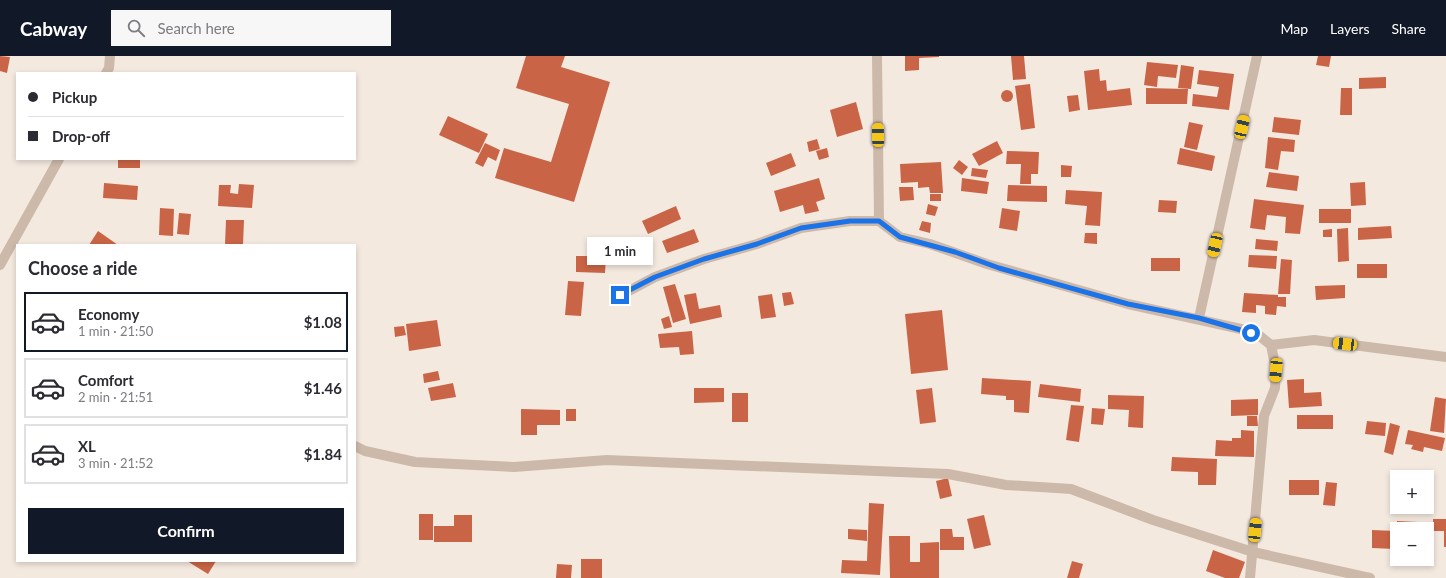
<!DOCTYPE html>
<meta charset="utf-8">
<style>
body{margin:0;font-family:Lato,sans-serif;background:#f7f7f7;color:#2b2b33;height:100vh;display:flex;flex-direction:column;font-size:15px;white-space:nowrap}
*{box-sizing:border-box;margin:0}
p{font-size:13px;color:#7c7c81}
.icon{flex:none;width:22px;height:22px;fill:none;stroke:currentColor;stroke-width:2;stroke-linecap:round;stroke-linejoin:round}
.map{position:relative;flex:1;overflow:hidden}
.sheet{position:absolute;left:16px;top:188px;width:340px;height:318px;display:flex;flex-direction:column;background:#fff;border-radius:0px;box-shadow:0 2px 6px #0003}
.sheet>*{flex:none}
.banner{position:absolute;left:16px;top:16px;width:340px;height:88px;border-radius:0px;box-shadow:0 2px 6px #0003;display:grid;align-content:center;height:88px;padding:0 12px;background:#fff}
.controls{position:absolute;left:1390px;top:414px;display:grid;gap:8px}
.controls a{display:grid;place-items:center;width:44px;height:44px;border-radius:0px;background:#fff;box-shadow:0 2px 6px #0003;font-size:20px}
.end{position:absolute;width:18px;height:18px;margin:-9px;border:5px solid #1a73e8;background:#fff;box-shadow:0 0 0 2px #fff}
.from{border-radius:50%}
.bubble{position:absolute;height:28px;border-radius:0px;background:#fff;box-shadow:0 2px 6px #0003;font-size:13px;font-weight:700;line-height:28px;text-align:center}
.car{position:absolute;width:12px;height:24px;margin:-12px -6px;border-radius:5px;box-shadow:0 0 3px 1px #0007;background:linear-gradient(#f5c518 24%,#345 0 40%,#f5c518 0 76%,#345 0 86%,#f5c518 0)}
.banner b{display:flex;align-items:center;gap:14px;height:38px;font-size:15px}
.banner b+b{border-top:1px solid #e1e1e2}
.banner i{width:10px;height:10px;background:#2b2b33}
ul{padding:0;list-style:none}
li{display:flex;align-items:center;gap:12px;height:60px;margin:0 8px 6px;padding:0 4px;border:2px solid #e1e1e2;border-radius:0px}
li div{flex:1}
li b{display:block;font-size:15px}
li em{font-style:normal;font-weight:700}
li.active{border-color:#111827}
li>.icon{width:36px;height:36px;stroke-width:1.5}
h2{padding:0 12px;font-size:18px;line-height:48px}
.button{display:flex;gap:8px;margin-top:auto;padding:8px 12px}
.button a{flex:1;height:46px;border-radius:0px;background:#111827;color:#fff;font-size:16px;font-weight:700;line-height:46px;text-align:center}
header{display:flex;align-items:center;gap:24px;box-sizing:border-box;height:56px;padding:0 20px;background:#111827;color:#fff}
header strong{font-size:19px}
nav{display:flex;gap:22px;margin-inline-start:auto;font-size:14px}
.search{width:280px;height:36px;background:#f7f7f7;display:flex;align-items:center;gap:10px;box-sizing:border-box;padding:0 14px;border-radius:0px;color:#7c7c81;font-size:15px}
.map>svg:first-child{display:block}
</style>
<header>
<strong>Cabway</strong>
<div class="search"><svg class="icon" aria-label="search" viewBox="0 0 24 24"><circle cx="10" cy="10" r="6"/><path d="M15 15l6 6"/></svg>Search here</div>
<nav><a>Map</a><a>Layers</a><a>Share</a></nav>
</header>
<div class="map">
<svg width="1446" height="522" viewBox="0 0 1446 522">
<rect width="100%" height="100%" fill="#f4e9df"/>
<g fill="#ca6446">
<path d="M 0,0 L 10,1 L 7,17 L 0,15 Z"/>
<path d="M 526,0 L 565,0 L 561,11 L 610,26 L 574,146 L 495,122 L 504,92 L 551,106 L 569,48 L 516,32 Z"/>
<path d="M 905,0 L 939,0 L 939,1 L 919,2 L 919,14 L 905,15 Z"/>
<path d="M 1011,0 L 1024,0 L 1026,23 L 1013,24 Z"/>
<path d="M 1318,0 L 1331,0 L 1329,11 L 1316,9 Z"/>
<path d="M 1147,6 L 1178,9 L 1176,22 L 1158,20 L 1157,31 L 1144,29 Z"/>
<path d="M 1181,9 L 1194,11 L 1191,33 L 1178,32 Z"/>
<path d="M 1099,13 L 1100,25 L 1106,24 L 1107,35 L 1130,32 L 1132,49 L 1088,54 L 1084,15 Z"/>
<path d="M 1199,14 L 1234,18 L 1229,54 L 1192,50 L 1193,38 L 1217,41 L 1219,31 L 1197,28 Z"/>
<path d="M 1386,21 L 1386,32 L 1359,33 L 1359,22 Z"/>
<path d="M 1030,28 L 1035,72 L 1021,74 L 1015,30 Z"/>
<path d="M 1146,32 L 1188,33 L 1187,48 L 1146,48 Z"/>
<path d="M 1341,32 L 1352,32 L 1352,59 L 1340,59 Z"/>
<circle cx="1007" cy="40" r="6"/>
<path d="M 1078,39 L 1080,54 L 1069,56 L 1067,40 Z"/>
<path d="M 856,46 L 863,73 L 837,81 L 830,54 Z"/>
<path d="M 448,60 L 488,78 L 479,97 L 439,79 Z"/>
<path d="M 1274,61 L 1301,64 L 1299,79 L 1272,76 Z"/>
<path d="M 1189,66 L 1203,69 L 1197,94 L 1184,91 Z"/>
<path d="M 1268,81 L 1295,84 L 1294,96 L 1281,95 L 1278,114 L 1265,112 Z"/>
<path d="M 817,83 L 820,93 L 809,96 L 807,86 Z"/>
<path d="M 997,85 L 1003,97 L 979,110 L 972,98 Z"/>
<path d="M 485,87 L 500,94 L 496,105 L 488,101 L 483,111 L 475,107 Z"/>
<path d="M 827,92 L 829,101 L 819,104 L 816,95 Z"/>
<path d="M 1180,92 L 1215,100 L 1212,115 L 1177,108 Z"/>
<path d="M 1007,95 L 1039,96 L 1038,118 L 1031,118 L 1031,128 L 1020,128 L 1021,108 L 1006,108 Z"/>
<path d="M 791,97 L 796,110 L 771,120 L 766,107 Z"/>
<rect x="118" y="103" width="22" height="9"/>
<path d="M 959,104 L 968,111 L 962,119 L 953,112 Z"/>
<path d="M 941,106 L 943,137 L 930,137 L 929,131 L 918,132 L 918,126 L 901,127 L 900,108 Z"/>
<path d="M 1061,109 L 1072,110 L 1071,121 L 1061,121 Z"/>
<path d="M 972,112 L 988,114 L 986,122 L 971,120 Z"/>
<path d="M 1269,116 L 1299,120 L 1297,135 L 1266,131 Z"/>
<path d="M 819,122 L 825,143 L 816,146 L 819,155 L 805,158 L 803,149 L 780,156 L 774,135 Z"/>
<path d="M 962,122 L 989,126 L 987,138 L 961,135 Z"/>
<path d="M 1365,126 L 1366,149 L 1351,150 L 1350,127 Z"/>
<path d="M 104,127 L 138,130 L 137,144 L 103,142 Z"/>
<path d="M 239,128 L 254,129 L 252,152 L 218,150 L 219,129 L 231,129 L 230,137 L 238,138 Z"/>
<path d="M 1008,129 L 1047,130 L 1047,146 L 1007,145 Z"/>
<path d="M 899,131 L 913,131 L 914,144 L 900,145 Z"/>
<path d="M 1066,134 L 1102,136 L 1100,170 L 1085,169 L 1087,150 L 1065,148 Z"/>
<rect x="930" y="138" width="11" height="7"/>
<path d="M 1254,143 L 1304,149 L 1300,178 L 1285,177 L 1286,161 L 1267,159 L 1265,174 L 1250,172 Z"/>
<path d="M 1159,144 L 1177,145 L 1176,157 L 1158,156 Z"/>
<path d="M 928,148 L 938,151 L 935,160 L 926,158 Z"/>
<path d="M 676,150 L 681,163 L 648,178 L 642,165 Z"/>
<path d="M 160,152 L 174,153 L 173,180 L 159,179 Z"/>
<path d="M 1002,152 L 1020,155 L 1017,175 L 999,172 Z"/>
<rect x="1319" y="153" width="32" height="14"/>
<path d="M 179,157 L 191,158 L 189,179 L 177,178 Z"/>
<path d="M 226,164 L 244,164 L 243,189 L 225,189 Z"/>
<path d="M 922,165 L 931,167 L 930,177 L 919,174 Z"/>
<path d="M 1391,170 L 1392,182 L 1358,184 L 1358,172 Z"/>
<path d="M 1348,172 L 1349,205 L 1338,206 L 1337,173 Z"/>
<path d="M 694,173 L 699,186 L 667,197 L 662,185 Z"/>
<path d="M 1332,173 L 1332,181 L 1323,181 L 1323,174 Z"/>
<path d="M 98,175 L 118,189 L 89,189 Z"/>
<path d="M 1085,177 L 1097,177 L 1097,188 L 1084,187 Z"/>
<path d="M 1256,183 L 1278,185 L 1277,195 L 1255,193 Z"/>
<path d="M 1249,199 L 1277,200 L 1276,213 L 1248,211 Z"/>
<path d="M 576,200 L 606,200 L 605,217 L 576,216 Z"/>
<rect x="1151" y="202" width="29" height="13"/>
<path d="M 1281,203 L 1292,204 L 1290,238 L 1278,238 Z"/>
<rect x="1357" y="208" width="30" height="14"/>
<path d="M 568,225 L 584,226 L 581,260 L 565,259 Z"/>
<path d="M 675,228 L 686,263 L 673,267 L 663,231 Z"/>
<path d="M 1345,229 L 1345,242 L 1316,244 L 1315,230 Z"/>
<path d="M 791,236 L 794,248 L 784,250 L 782,237 Z"/>
<path d="M 696,237 L 699,253 L 720,249 L 722,261 L 690,268 L 684,239 Z"/>
<path d="M 1244,237 L 1278,239 L 1278,241 L 1286,241 L 1286,251 L 1277,250 L 1276,259 L 1265,258 L 1265,250 L 1256,249 L 1256,257 L 1242,256 Z"/>
<path d="M 772,238 L 776,261 L 761,263 L 758,240 Z"/>
<path d="M 942,254 L 948,314 L 911,318 L 905,258 Z"/>
<path d="M 669,260 L 672,271 L 664,273 L 661,263 Z"/>
<path d="M 437,264 L 441,290 L 409,295 L 406,268 Z"/>
<path d="M 404,270 L 406,279 L 395,281 L 394,271 Z"/>
<path d="M 692,275 L 694,298 L 680,299 L 679,291 L 660,292 L 658,278 Z"/>
<path d="M 438,315 L 440,324 L 424,327 L 423,318 Z"/>
<path d="M 982,322 L 1031,325 L 1029,357 L 1014,356 L 1014,344 L 1006,344 L 1006,340 L 981,338 Z"/>
<path d="M 1304,323 L 1304,337 L 1321,336 L 1322,350 L 1289,352 L 1287,324 Z"/>
<path d="M 453,327 L 456,341 L 431,345 L 428,332 Z"/>
<path d="M 1040,328 L 1081,333 L 1080,346 L 1038,341 Z"/>
<path d="M 694,332 L 724,332 L 724,346 L 694,347 Z"/>
<path d="M 932,332 L 936,366 L 920,368 L 916,334 Z"/>
<rect x="732" y="337" width="16" height="29"/>
<path d="M 1108,339 L 1144,340 L 1143,372 L 1128,371 L 1129,354 L 1108,353 Z"/>
<path d="M 1435,341 L 1446,343 L 1444,377 L 1430,375 Z"/>
<path d="M 1258,343 L 1258,359 L 1231,360 L 1231,344 Z"/>
<path d="M 1071,349 L 1084,350 L 1079,386 L 1066,384 Z"/>
<path d="M 1092,352 L 1105,353 L 1103,369 L 1091,368 Z"/>
<path d="M 521,353 L 560,354 L 560,369 L 537,369 L 537,379 L 521,379 Z"/>
<rect x="566" y="353" width="10" height="12"/>
<rect x="1297" y="359" width="36" height="14"/>
<path d="M 1247,360 L 1257,360 L 1258,370 L 1247,370 Z"/>
<path d="M 1367,365 L 1386,367 L 1385,380 L 1365,378 Z"/>
<path d="M 1390,367 L 1400,370 L 1393,399 L 1384,396 Z"/>
<path d="M 1241,374 L 1254,375 L 1254,401 L 1215,400 L 1216,384 L 1232,385 L 1232,382 L 1241,382 Z"/>
<path d="M 1408,374 L 1445,382 L 1442,395 L 1424,391 L 1423,396 L 1411,393 L 1413,389 L 1405,388 Z"/>
<path d="M 1172,401 L 1217,403 L 1216,429 L 1198,429 L 1198,416 L 1171,415 Z"/>
<path d="M 948,422 L 952,440 L 940,443 L 936,425 Z"/>
<rect x="1289" y="424" width="30" height="15"/>
<path d="M 1326,426 L 1337,427 L 1335,450 L 1323,449 Z"/>
<path d="M 869,447 L 884,448 L 880,519 L 841,517 L 842,504 L 867,505 Z"/>
<rect x="419" y="458" width="14" height="26"/>
<path d="M 454,459 L 472,459 L 472,486 L 434,486 L 434,470 L 454,470 Z"/>
<path d="M 984,459 L 991,489 L 974,493 L 967,463 Z"/>
<path d="M 1433,463 L 1446,463 L 1446,491 L 1444,491 L 1444,475 L 1433,475 Z"/>
<path d="M 1397,465 L 1418,466 L 1417,473 L 1397,473 Z"/>
<path d="M 1419,466 L 1432,466 L 1430,498 L 1427,497 L 1427,473 L 1419,473 Z"/>
<path d="M 848,473 L 867,474 L 867,485 L 848,483 Z"/>
<path d="M 940,473 L 952,473 L 953,481 L 964,481 L 964,494 L 940,494 Z"/>
<path d="M 1372,474 L 1396,475 L 1395,493 L 1372,492 Z"/>
<path d="M 889,480 L 910,480 L 910,506 L 920,506 L 920,487 L 939,486 L 939,522 L 890,522 Z"/>
<path d="M 1396,492 L 1397,492 L 1397,504 L 1394,503 Z"/>
<path d="M 1213,494 L 1245,506 L 1239,522 L 1225,522 L 1206,515 Z"/>
<rect x="581" y="503" width="21" height="19"/>
<path d="M 187,505 L 216,505 L 208,518 Z"/>
<path d="M 1072,505 L 1083,508 L 1079,522 L 1067,522 Z"/>
<path d="M 557,508 L 572,509 L 571,522 L 556,522 Z"/>
</g>
<g fill="none" stroke-linecap="round" stroke-linejoin="round">
<g stroke="#cdb9aa" stroke-width="10">
<path d="M 877,0 L 879,165 L 900,181 L 930,188 L 987,208 L 1128,248 L 1241,273 L 1261,281 L 1271,289 L 1276,314 L 1275,332 L 1264,360 L 1250,522"/>
<path d="M 106,17 L 109,12 L 110,0"/>
<path d="M 0,209 L 59,103"/>
<path d="M 621,239 L 655,221 L 704,203 L 757,188 L 801,172 L 850,165 L 879,165"/>
<path d="M 1199,262 L 1257,0"/>
<path d="M 1271,289 L 1314,284 L 1446,301"/>
<path d="M 355,390 L 365,395 L 415,406 L 514,411 L 607,404 L 948,418 L 1006,429 L 1071,433 L 1153,464 L 1253,496 L 1370,522"/>
</g>
</g>
<g fill="none" stroke-linecap="round" stroke-linejoin="round">
<path stroke="#1a73e8" stroke-width="5" d="M 620,239 L 655,221 L 704,203 L 757,188 L 801,172 L 850,165 L 879,165 L 900,181 L 955,196 L 999,212 L 1128,248 L 1199,262 L 1251,277"/>
</g>
</svg>
<div class="controls">
<a>+</a>
<a>−</a>
</div>
<i class="end from" style="left:1251px;top:277px"></i>
<i class="end" style="left:620px;top:239px"></i>
<div class="bubble" style="left:587px;top:181px;width:66px">1 min</div>
<i class="car" style="left:1242px;top:71px;rotate:13deg"></i>
<i class="car" style="left:878px;top:79px;rotate:359deg"></i>
<i class="car" style="left:1215px;top:189px;rotate:193deg"></i>
<i class="car" style="left:1345px;top:288px;rotate:277deg"></i>
<i class="car" style="left:1276px;top:314px;rotate:185deg"></i>
<i class="car" style="left:1255px;top:474px;rotate:6deg"></i>
<div class="banner">
<b><i class="from"></i>Pickup</b>
<b><i></i>Drop-off</b>
</div>
<section class="sheet">
<h2>Choose a ride</h2>
<ul>
<li class="active"><svg class="icon" aria-label="car" viewBox="0 0 24 24"><path d="M5 17H2v-5l4-1 3-4h7l3 4 3 1v5h-3M9 17h6M6 11h13"/><circle cx="7" cy="17" r="2"/><circle cx="17" cy="17" r="2"/></svg><div><b>Economy</b><p>1 min · 21:50</p></div><em>$1.08</em></li>
<li><svg class="icon" aria-label="car" viewBox="0 0 24 24"><path d="M5 17H2v-5l4-1 3-4h7l3 4 3 1v5h-3M9 17h6M6 11h13"/><circle cx="7" cy="17" r="2"/><circle cx="17" cy="17" r="2"/></svg><div><b>Comfort</b><p>2 min · 21:51</p></div><em>$1.46</em></li>
<li><svg class="icon" aria-label="car" viewBox="0 0 24 24"><path d="M5 17H2v-5l4-1 3-4h7l3 4 3 1v5h-3M9 17h6M6 11h13"/><circle cx="7" cy="17" r="2"/><circle cx="17" cy="17" r="2"/></svg><div><b>XL</b><p>3 min · 21:52</p></div><em>$1.84</em></li>
</ul>
<div class="button"><a>Confirm</a></div>
</section>
</div>
